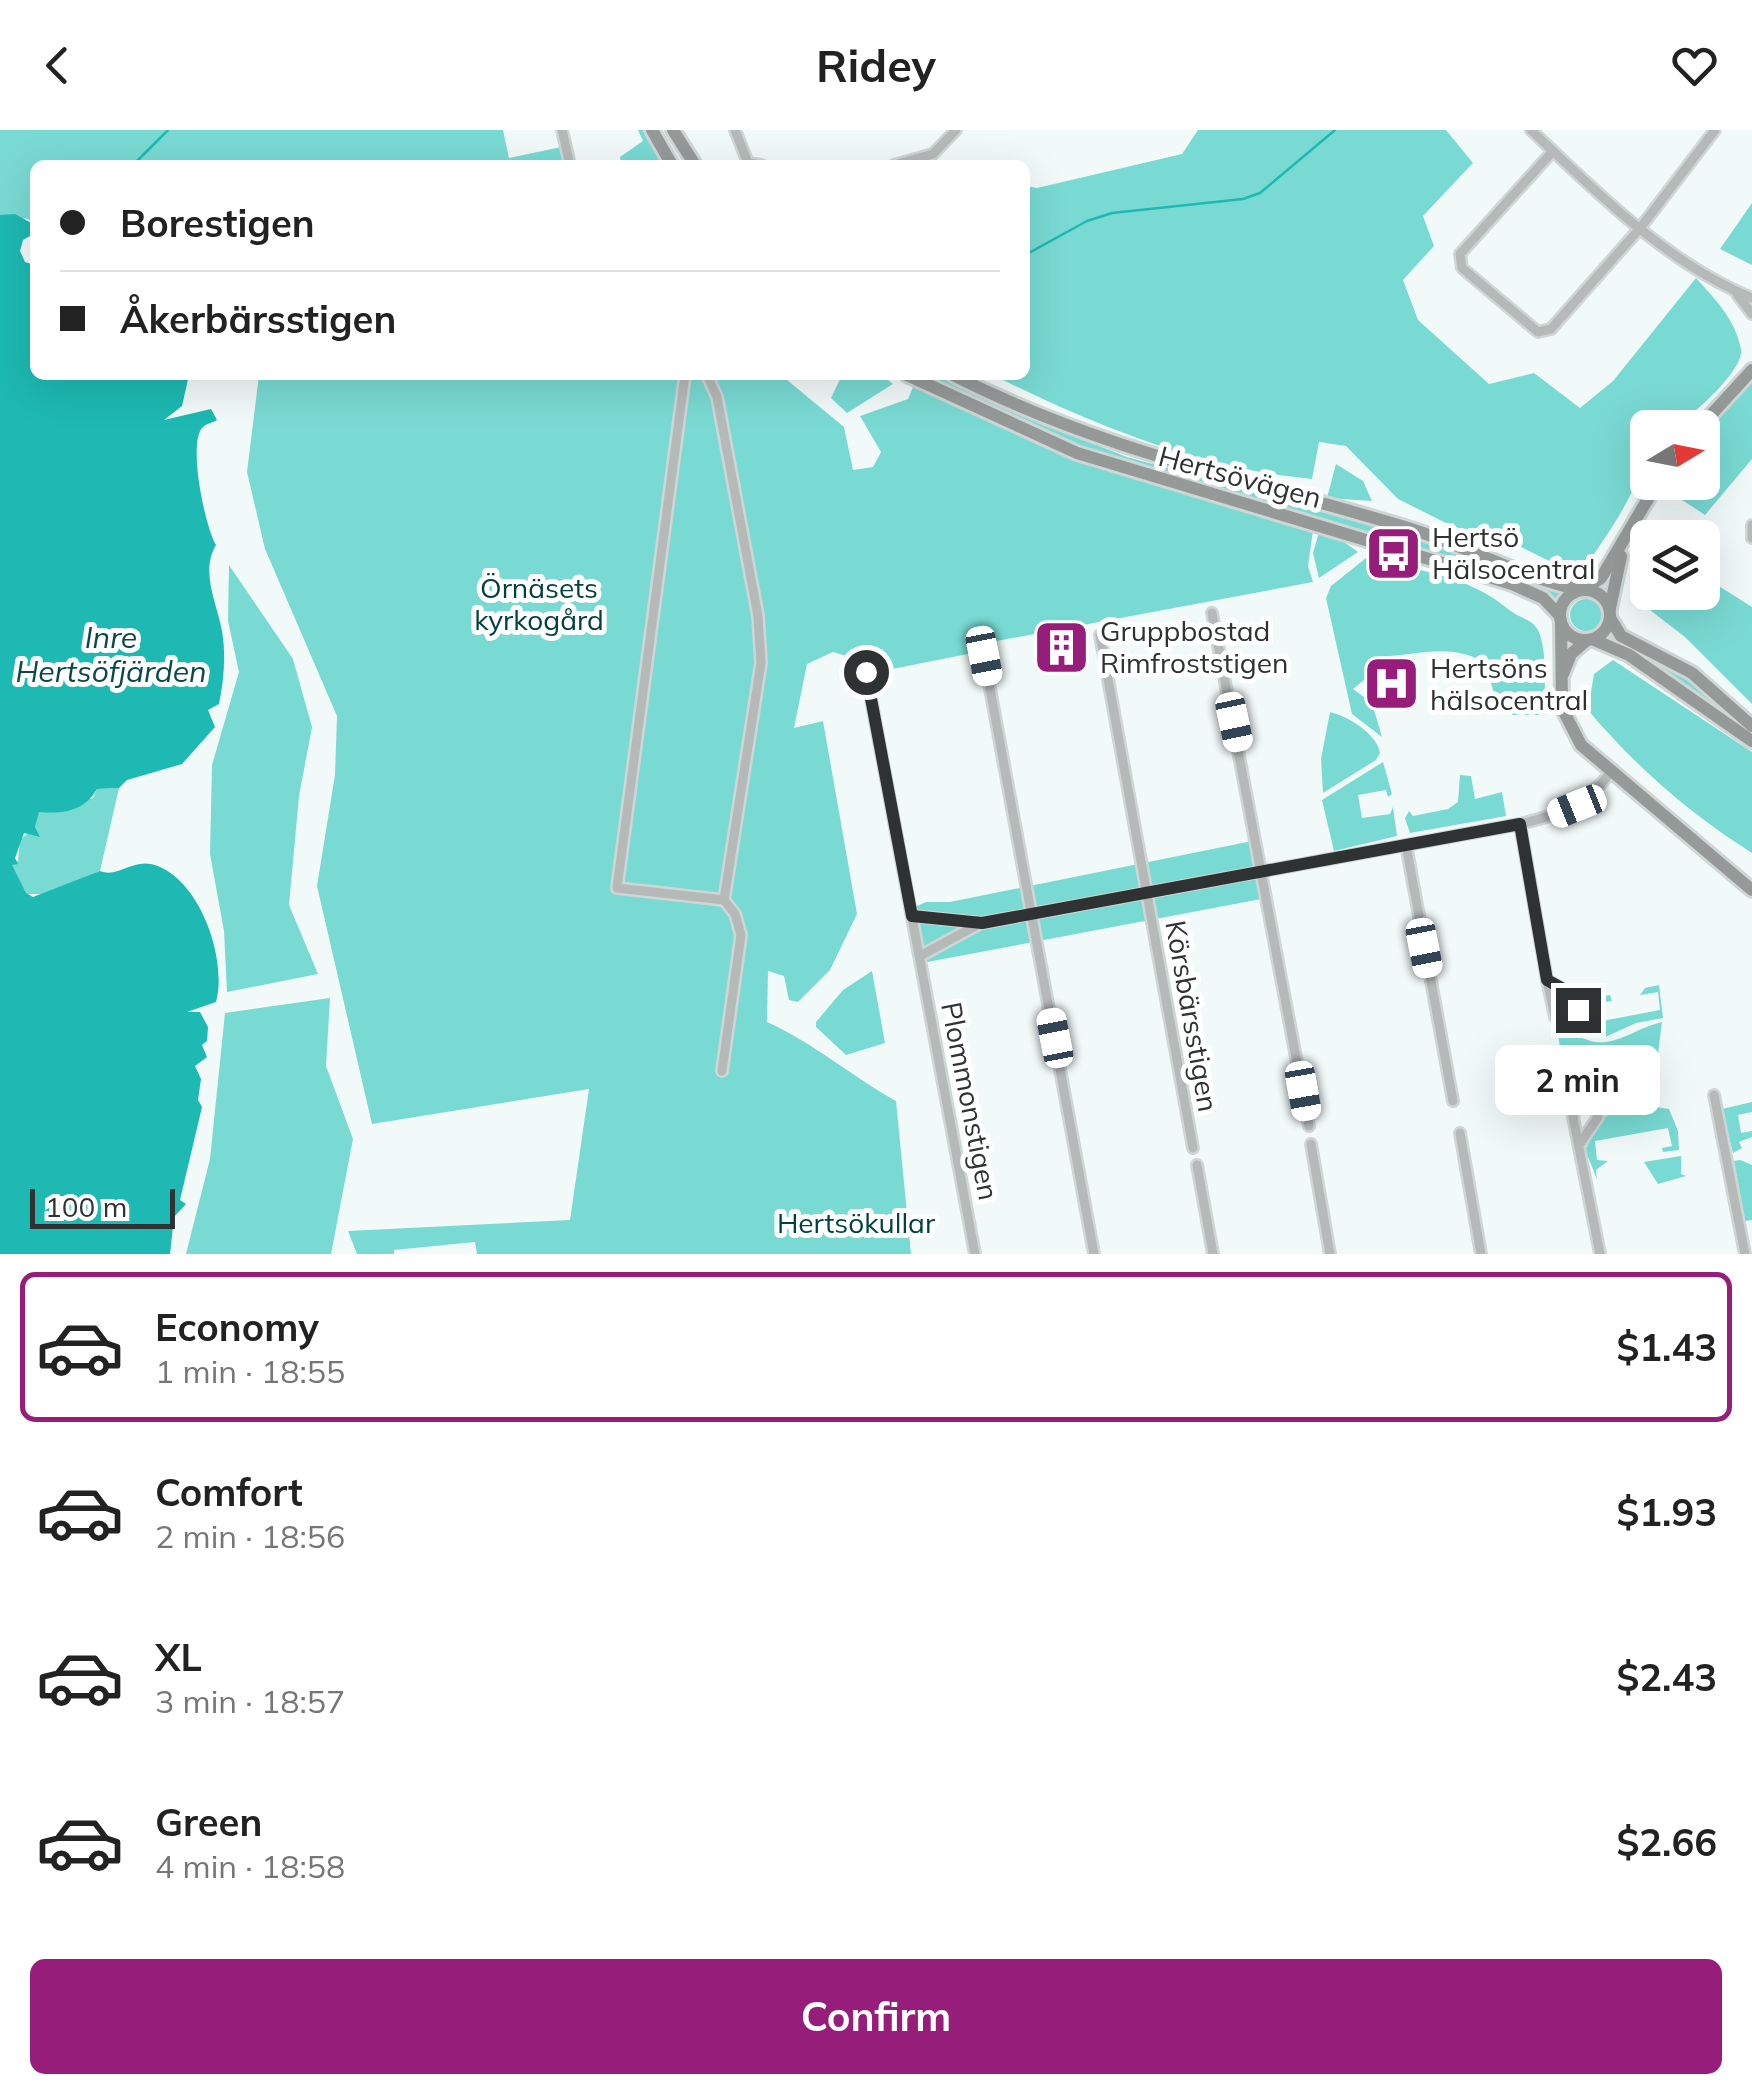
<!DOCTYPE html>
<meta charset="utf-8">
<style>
body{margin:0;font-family:Mulish,sans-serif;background:#f2f2f2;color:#222;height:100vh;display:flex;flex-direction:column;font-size:38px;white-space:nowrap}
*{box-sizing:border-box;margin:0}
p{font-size:32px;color:#767676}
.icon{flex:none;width:55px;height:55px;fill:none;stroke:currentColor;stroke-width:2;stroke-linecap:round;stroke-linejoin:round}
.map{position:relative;height:1124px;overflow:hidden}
.drawer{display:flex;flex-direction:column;background:#fff;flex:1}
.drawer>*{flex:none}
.top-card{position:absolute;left:30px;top:30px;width:1000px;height:220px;border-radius:15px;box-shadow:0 10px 40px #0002;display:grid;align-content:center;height:220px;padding:0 30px;background:#fff}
.needle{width:65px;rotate:80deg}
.tools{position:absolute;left:1630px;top:280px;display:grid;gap:20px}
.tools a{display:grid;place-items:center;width:90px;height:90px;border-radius:15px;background:#fff;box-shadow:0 10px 40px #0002;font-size:50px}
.scale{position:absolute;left:30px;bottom:25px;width:145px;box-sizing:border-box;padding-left:10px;border:5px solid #2f3232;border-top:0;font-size:28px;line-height:35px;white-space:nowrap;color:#2f3232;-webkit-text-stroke:8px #fff;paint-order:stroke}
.end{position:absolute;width:45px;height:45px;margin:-22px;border:12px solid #2f3232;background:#fff;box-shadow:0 0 0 5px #fff}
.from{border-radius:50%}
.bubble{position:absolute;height:70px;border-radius:15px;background:#fff;box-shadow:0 10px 40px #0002;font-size:32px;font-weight:700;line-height:70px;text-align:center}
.car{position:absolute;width:30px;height:60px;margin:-30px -15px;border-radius:12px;box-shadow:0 0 8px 2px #0007;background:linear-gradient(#fff 24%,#345 0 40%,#fff 0 76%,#345 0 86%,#fff 0)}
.top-card b{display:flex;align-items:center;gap:35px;height:95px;font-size:38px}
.top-card b+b{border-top:2px solid #e0e0e0}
.top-card i{width:25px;height:25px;background:#222}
ul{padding:18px 0 0;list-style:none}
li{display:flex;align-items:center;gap:30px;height:150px;margin:0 20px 15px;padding:0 10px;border:5px solid transparent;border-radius:15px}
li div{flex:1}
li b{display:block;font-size:38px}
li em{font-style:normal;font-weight:700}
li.active{border-color:#961e7a}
li>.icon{width:90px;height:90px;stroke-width:1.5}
.cta{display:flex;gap:20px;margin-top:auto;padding:20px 30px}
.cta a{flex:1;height:115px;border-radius:15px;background:#961e7a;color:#fff;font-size:40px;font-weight:700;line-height:115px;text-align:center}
header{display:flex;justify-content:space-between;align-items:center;height:130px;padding:0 30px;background:#fff;font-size:45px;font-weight:700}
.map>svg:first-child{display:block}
</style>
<header><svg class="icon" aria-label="back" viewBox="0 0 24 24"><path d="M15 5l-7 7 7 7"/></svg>Ridey<svg class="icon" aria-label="heart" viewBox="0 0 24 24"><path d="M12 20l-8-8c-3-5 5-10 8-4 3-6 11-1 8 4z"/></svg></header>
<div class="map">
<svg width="1752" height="1124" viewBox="0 0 1752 1124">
<rect width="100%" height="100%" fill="#f2faf9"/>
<g fill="#79dad3">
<path d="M 0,0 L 503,0 L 509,28 L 566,16 L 570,35 L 35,35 L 35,95 L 28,89 L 0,85 Z"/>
<path d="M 638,0 L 644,0 L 664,35 L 621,35 L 620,27 L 643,11 Z"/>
<path d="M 1198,0 L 1446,0 L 1473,33 L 1423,86 L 1434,116 L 1403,150 L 1418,190 L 1489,254 L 1534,243 L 1580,278 L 1613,251 L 1696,148 C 1716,170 1735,189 1741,219 C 1745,239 1690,290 1671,297 C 1665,299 1654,298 1648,298 C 1648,353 1609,401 1579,446 L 1515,414 L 1452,396 L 1398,369 L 1346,316 L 1319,312 L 1312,349 C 1201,339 1093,295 993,245 L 1025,245 L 1025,56 L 1037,58 L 1182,24 Z"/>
<path d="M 1752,73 L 1752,135 L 1720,119 Z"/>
<path d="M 259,245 L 781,245 L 844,297 L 853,340 L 873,337 L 881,322 L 860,286 L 908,269 L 916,250 L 1088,326 L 1314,393 L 1308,436 L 1313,452 L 981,514 L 983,521 L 867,544 L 863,531 L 833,522 L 807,534 L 794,598 L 823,591 L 857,784 L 830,840 L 798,872 L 789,870 L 784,846 L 768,841 L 767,892 C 814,913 851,946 896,971 L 911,1124 L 477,1124 L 475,1112 L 394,1120 L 394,1124 L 357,1124 L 348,1101 L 570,1090 L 589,959 L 372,994 L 317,756 L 335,645 L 337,586 L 265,419 L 247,342 Z"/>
<path d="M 842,245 L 882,245 L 893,254 L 847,283 L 831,268 Z"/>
<path d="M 921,245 L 938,245 L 1016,283 L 1127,327 L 1368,393 L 1566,462 L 1557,473 L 1518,451 L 1417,416 L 1125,334 L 1068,313 Z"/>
<path d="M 1752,248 L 1752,329 L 1705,385 L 1662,357 L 1665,353 L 1702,352 L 1703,302 Z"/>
<path d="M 1336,334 L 1363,351 L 1372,371 L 1327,368 Z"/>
<path d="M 1319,402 L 1337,407 L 1358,422 L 1319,448 L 1313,423 Z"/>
<path d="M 1366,428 C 1416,440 1468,445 1508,479 C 1521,490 1536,488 1541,508 C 1547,531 1544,560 1545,585 L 1512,585 L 1506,570 L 1497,575 L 1486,534 C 1452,511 1415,526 1376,527 L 1376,540 L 1353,559 L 1372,573 L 1382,607 L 1352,584 L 1326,468 L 1331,456 Z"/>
<path d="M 229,435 L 293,529 L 312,597 L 299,666 L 289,775 L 318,844 L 227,862 L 224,801 L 210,724 L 212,635 L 239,542 L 228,491 Z"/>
<path d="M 1703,446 L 1752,477 L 1752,574 L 1685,507 L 1646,477 L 1646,472 L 1661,463 L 1702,462 Z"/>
<circle cx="1586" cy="485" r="16"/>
<path d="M 1611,501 L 1685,544 L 1743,596 L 1648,531 L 1605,509 Z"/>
<path d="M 1613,530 L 1752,622 L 1752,723 C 1689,683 1636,637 1588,580 L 1594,544 Z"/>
<path d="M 1330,582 C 1348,586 1377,604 1380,623 L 1376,630 L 1323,663 L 1321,629 Z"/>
<path d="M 1383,632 L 1392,664 L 1388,667 L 1386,660 L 1358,665 L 1362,688 L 1390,684 L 1393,677 L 1397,706 L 1334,721 L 1322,670 Z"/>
<path d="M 1460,645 L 1471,646 L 1475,669 L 1502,662 L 1506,686 L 1410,703 L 1405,688 L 1409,681 L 1413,686 L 1448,679 L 1458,672 Z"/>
<path d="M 119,658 L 100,741 L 48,764 L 26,764 L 10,733 L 18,731 L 20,710 L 35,697 L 38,682 L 93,668 L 97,659 Z"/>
<path d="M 1257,710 L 1272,767 L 922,833 L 912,778 L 926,772 L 950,772 Z"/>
<path d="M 872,841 L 885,913 L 846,925 L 816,897 L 816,892 L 843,860 Z"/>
<path d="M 1659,855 L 1663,888 L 1636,893 L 1603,908 L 1587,902 L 1585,876 L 1592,868 L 1610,865 L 1612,871 L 1599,873 L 1602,891 L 1660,880 L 1658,862 L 1640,865 L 1645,858 Z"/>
<path d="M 330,868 L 326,936 L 353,1009 L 331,1124 L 186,1124 L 210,1029 L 225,883 Z"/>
<path d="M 1662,892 L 1658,924 L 1650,922 L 1652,936 L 1656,929 L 1659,933 L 1658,946 L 1642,946 L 1641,941 L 1651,939 L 1648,921 L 1573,934 L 1576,952 L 1587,951 L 1587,958 L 1567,961 L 1558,905 C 1578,901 1587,915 1606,912 C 1626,909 1642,896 1662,892 Z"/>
<path d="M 1644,953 L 1650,976 L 1669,979 L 1678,1001 L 1679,1020 L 1663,1022 L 1662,1018 L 1672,1016 L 1668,998 L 1595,1011 L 1597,1030 L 1608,1031 L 1596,1040 L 1597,1049 L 1585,1020 L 1602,988 L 1622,978 L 1615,957 L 1626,959 L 1626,969 L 1632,968 L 1628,960 Z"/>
<path d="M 1752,972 L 1752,982 L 1738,985 L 1741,1003 L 1752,1001 L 1752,1007 L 1739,1012 L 1742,1018 L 1733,1023 L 1722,979 Z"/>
<path d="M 1681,1026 L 1681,1044 L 1686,1046 L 1658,1054 L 1644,1032 Z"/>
<path d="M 1740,1030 L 1752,1035 L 1752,1090 L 1745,1091 L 1734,1031 Z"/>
</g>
<path fill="#1db9b2" d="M 15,84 L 35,95 L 35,103 L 23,110 L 20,121 L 25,132 L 35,135 L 35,245 L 189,245 L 182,276 L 164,290 L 211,279 L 217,290 C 213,293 207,293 203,297 C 187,311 205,397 216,415 C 200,442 217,473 222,501 C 226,524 224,550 219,574 L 208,580 L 215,597 L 182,634 L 127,650 L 119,658 L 97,659 C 84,682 62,684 39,682 L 35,697 L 40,707 L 24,703 L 15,728 L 18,734 L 12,735 L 26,763 L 33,767 L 100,741 C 117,748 131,730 151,734 C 199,745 228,829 216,872 L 187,882 L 200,882 L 208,897 L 207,911 L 202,915 L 207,927 L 195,936 L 201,949 L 198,970 L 202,977 L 180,1070 L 186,1074 L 174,1087 L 170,1124 L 0,1124 L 0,85 Z"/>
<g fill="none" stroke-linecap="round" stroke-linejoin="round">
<g stroke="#1db9b2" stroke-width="2.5">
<path d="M 133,35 L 168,0"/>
<path d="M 1025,125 L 1087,91 L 1112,83 L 1243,69 L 1260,63 L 1335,0"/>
</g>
<defs>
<g id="street">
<path d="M 562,0 L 570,35"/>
<path d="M 735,0 L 748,33 L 761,35"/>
<path d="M 1531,0 C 1596,62 1668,134 1752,168"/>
<path d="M 1553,21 L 1460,124 L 1462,138 L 1538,202 L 1551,199 L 1641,97 L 1715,0"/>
<path d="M 894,35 L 933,24 L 956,0"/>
<path d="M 1737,164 L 1752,184"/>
<path d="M 685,245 L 617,758 L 724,770"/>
<path d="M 707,245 L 717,267 L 758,486 L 761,533 L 724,770 L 735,784 L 741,805 L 722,941"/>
<path d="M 1752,395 L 1752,408"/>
<path d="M 1212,483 L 1309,996"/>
<path d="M 1100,505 L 1193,1018"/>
<path d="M 984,526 L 1094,1124"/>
<path d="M 866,542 L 975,1124"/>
<path d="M 1520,694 L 1547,850 L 1574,865 L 1578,876 L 1573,885 L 1555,887 L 1547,850"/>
<path d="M 1406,715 L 1453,971"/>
<path d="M 913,786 L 982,793 L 1520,694 C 1559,685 1586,675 1611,642"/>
<path d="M 920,826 L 979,794"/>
<path d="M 1714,965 L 1745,1124"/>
<path d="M 1460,1003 L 1481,1124"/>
<path d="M 1311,1014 L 1330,1124"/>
<path d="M 1579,1015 L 1598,987 L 1591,972 L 1575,976 L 1573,987 L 1600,1124"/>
<path d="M 1197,1035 L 1213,1124"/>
</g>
<g id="secondary">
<path d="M 652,0 L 672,35"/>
<path d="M 673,0 L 695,35"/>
<path d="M 907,245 L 1077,323 L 1512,454 L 1543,468 L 1560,486"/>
<path d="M 953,245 C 1102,321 1250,350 1408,398 C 1466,416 1521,447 1580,460"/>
<path d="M 1699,298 L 1752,240"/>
<path d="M 1584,459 L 1601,448 L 1658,352"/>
<circle cx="1585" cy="485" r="25"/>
<path d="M 1610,478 L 1621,426"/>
<path d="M 1610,488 L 1621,506 L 1692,543 L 1752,596"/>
<path d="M 1561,491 L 1562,578 L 1581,615 L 1752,760"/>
<path d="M 1592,509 L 1629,525 L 1752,611"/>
<path d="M 1563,544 L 1571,524 L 1587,510"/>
</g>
</defs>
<use href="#street" stroke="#cfd6d5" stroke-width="14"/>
<use href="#secondary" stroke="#cfd6d5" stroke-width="18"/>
<use href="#street" stroke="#b5b9b8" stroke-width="9"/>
<use href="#secondary" stroke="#959a99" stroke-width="12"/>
</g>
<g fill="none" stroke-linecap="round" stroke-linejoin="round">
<path stroke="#2f3232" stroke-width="12" d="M 866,542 L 912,786 L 982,793 L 1520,694 L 1547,850 L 1574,865 L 1578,880"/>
</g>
<defs>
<symbol id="bus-square" viewBox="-11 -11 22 22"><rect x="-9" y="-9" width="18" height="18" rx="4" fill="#961e7a" stroke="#fff"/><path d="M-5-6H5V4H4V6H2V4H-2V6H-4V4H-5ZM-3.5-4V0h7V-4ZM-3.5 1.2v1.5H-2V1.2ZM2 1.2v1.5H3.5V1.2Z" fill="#fff"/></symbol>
<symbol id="building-square" viewBox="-11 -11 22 22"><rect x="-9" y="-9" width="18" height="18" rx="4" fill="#961e7a" stroke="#fff"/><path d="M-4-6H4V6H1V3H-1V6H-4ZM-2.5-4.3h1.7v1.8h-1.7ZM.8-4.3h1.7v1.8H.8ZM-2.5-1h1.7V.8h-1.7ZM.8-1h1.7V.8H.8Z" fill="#fff"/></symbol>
<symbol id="hospital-square" viewBox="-11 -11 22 22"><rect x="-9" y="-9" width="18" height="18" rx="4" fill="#961e7a" stroke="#fff"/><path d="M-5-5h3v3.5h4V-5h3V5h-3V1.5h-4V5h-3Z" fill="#fff"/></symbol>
</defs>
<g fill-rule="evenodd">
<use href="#bus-square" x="1362" y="392" width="63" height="63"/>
<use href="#building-square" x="1030" y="486" width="63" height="63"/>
<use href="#hospital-square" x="1360" y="522" width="63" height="63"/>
</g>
<g text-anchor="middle" stroke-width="10" stroke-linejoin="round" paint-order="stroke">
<g font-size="28" fill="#2f3232" stroke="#fff">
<text transform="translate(1240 347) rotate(15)" y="10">Hertsövägen</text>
<text transform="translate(1192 886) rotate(80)" y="10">Körsbärsstigen</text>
<text transform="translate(970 971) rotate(79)" y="10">Plommonstigen</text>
</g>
<g font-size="28" fill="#2f3232" stroke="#fff" text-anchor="start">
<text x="1432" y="417">Hertsö<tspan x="1432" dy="32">Hälsocentral</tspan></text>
<text x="1100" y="511">Gruppbostad<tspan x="1100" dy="32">Rimfroststigen</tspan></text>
<text x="1430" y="548">Hertsöns<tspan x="1430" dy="32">hälsocentral</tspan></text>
</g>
<g font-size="28" fill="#00423f" stroke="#fff">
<text x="539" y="468">Örnäsets<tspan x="539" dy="32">kyrkogård</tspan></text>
<text x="856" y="1103">Hertsökullar</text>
</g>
<g font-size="30" font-style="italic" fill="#094946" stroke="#fff">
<text x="111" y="518">Inre<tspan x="111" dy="34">Hertsöfjärden</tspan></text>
</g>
</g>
</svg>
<div class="tools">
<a><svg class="needle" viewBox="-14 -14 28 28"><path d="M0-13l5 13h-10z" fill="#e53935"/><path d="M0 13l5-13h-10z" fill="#767676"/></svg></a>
<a><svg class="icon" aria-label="layers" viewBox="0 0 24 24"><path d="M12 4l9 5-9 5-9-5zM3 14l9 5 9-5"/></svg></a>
</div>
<div class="scale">100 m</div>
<i class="end from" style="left:866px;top:542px"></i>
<i class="end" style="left:1578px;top:880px"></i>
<div class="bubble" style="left:1495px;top:915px;width:165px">2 min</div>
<i class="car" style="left:984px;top:526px;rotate:169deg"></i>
<i class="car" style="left:1234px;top:592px;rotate:168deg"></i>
<i class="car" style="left:1577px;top:676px;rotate:248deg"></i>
<i class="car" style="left:1424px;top:818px;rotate:169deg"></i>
<i class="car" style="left:1055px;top:908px;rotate:349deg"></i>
<i class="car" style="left:1303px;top:961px;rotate:170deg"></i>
<div class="top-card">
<b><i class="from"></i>Borestigen</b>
<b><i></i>Åkerbärsstigen</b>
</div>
</div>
<section class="drawer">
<ul>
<li class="active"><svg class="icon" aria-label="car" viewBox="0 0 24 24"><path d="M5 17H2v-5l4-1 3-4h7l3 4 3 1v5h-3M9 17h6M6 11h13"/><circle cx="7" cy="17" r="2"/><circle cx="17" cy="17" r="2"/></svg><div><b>Economy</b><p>1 min · 18:55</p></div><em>$1.43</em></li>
<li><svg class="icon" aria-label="car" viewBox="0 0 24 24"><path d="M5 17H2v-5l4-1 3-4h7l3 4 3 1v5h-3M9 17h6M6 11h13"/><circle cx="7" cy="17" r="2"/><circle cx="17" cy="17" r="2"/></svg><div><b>Comfort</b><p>2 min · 18:56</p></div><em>$1.93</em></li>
<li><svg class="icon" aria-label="car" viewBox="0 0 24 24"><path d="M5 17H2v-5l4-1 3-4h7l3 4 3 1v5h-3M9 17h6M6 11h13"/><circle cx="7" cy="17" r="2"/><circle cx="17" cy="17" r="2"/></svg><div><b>XL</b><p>3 min · 18:57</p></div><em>$2.43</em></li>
<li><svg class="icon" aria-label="car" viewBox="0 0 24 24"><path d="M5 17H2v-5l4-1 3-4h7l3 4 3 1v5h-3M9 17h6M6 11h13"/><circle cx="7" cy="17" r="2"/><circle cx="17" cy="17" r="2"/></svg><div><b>Green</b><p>4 min · 18:58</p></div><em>$2.66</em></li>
</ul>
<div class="cta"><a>Confirm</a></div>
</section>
